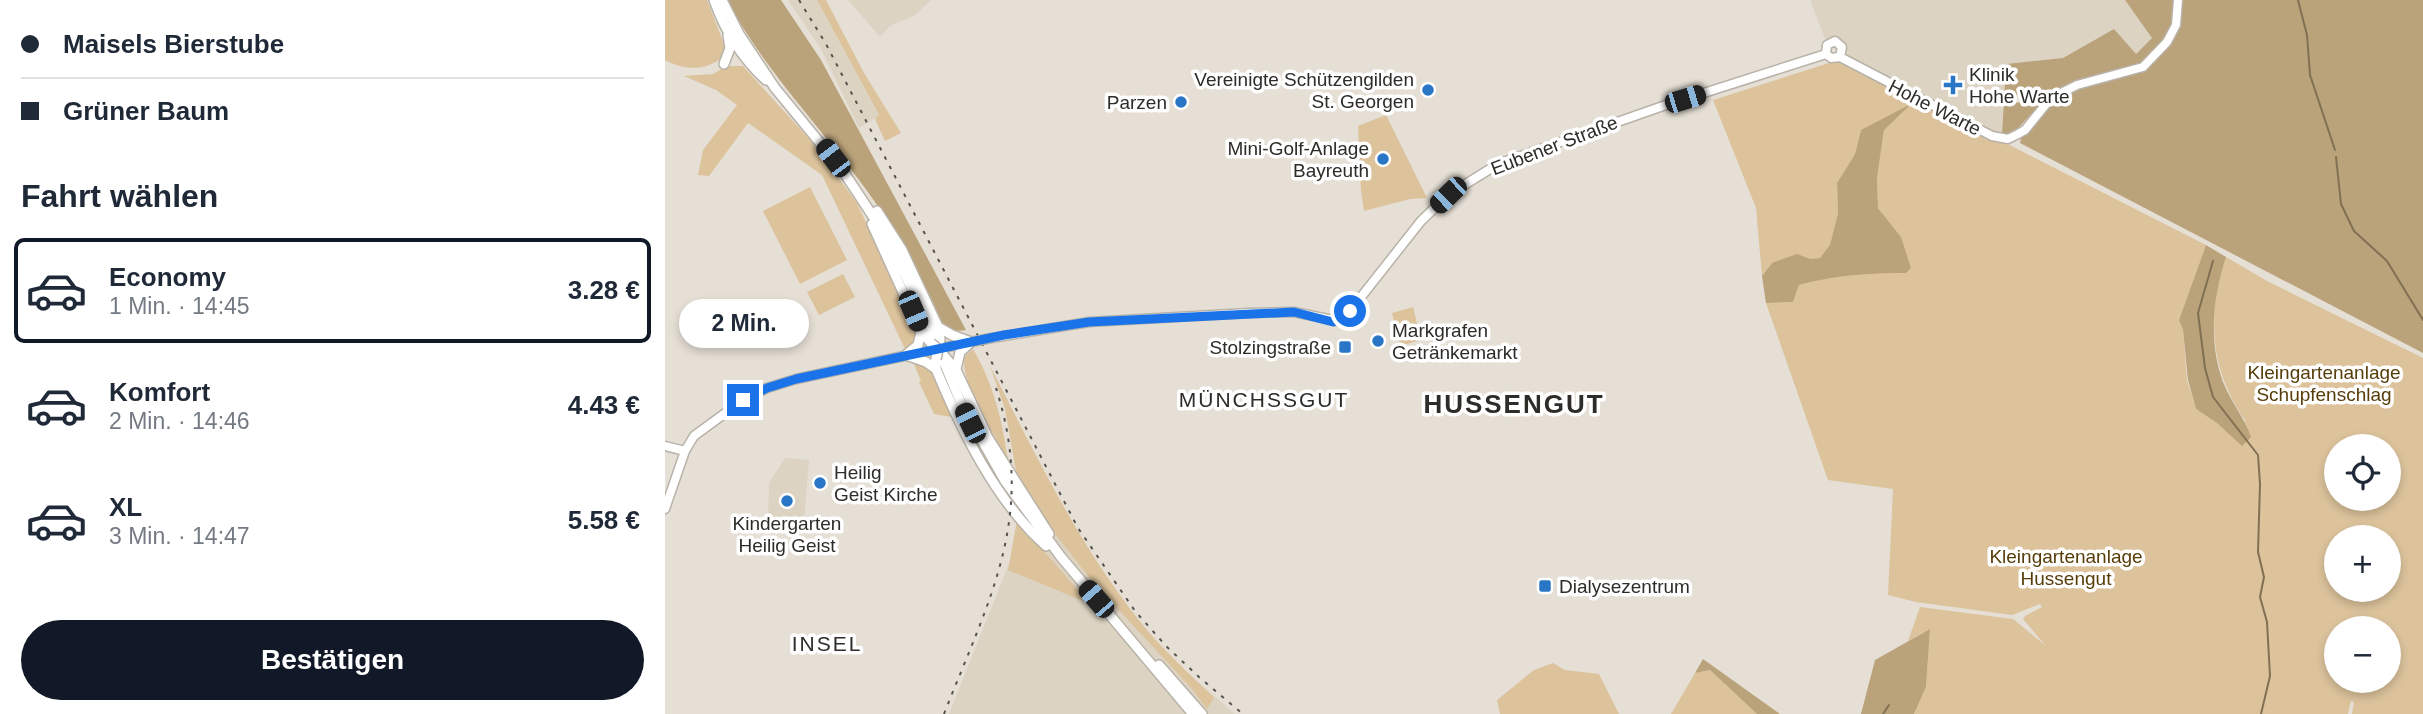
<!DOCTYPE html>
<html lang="de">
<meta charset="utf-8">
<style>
body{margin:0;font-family:Helvetica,sans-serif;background:#f6f6f7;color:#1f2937;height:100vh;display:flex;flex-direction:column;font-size:26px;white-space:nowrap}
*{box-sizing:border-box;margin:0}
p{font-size:23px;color:#747a83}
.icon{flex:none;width:38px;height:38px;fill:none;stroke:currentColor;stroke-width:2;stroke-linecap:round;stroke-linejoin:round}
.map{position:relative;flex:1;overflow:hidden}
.details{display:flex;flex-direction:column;background:#fff;width:665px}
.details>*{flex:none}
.guide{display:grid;align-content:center;height:154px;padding:0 21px;background:#fff}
.controls{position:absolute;left:1659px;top:434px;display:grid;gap:14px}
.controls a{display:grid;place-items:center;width:77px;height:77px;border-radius:50%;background:#fff;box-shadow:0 4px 10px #0003;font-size:35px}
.end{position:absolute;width:32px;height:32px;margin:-16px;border:9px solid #1a73e8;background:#fff;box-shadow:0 0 0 4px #fff}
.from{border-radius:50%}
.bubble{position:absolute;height:49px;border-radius:24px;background:#fff;box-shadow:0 4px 10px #0003;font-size:23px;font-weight:800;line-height:49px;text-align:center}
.car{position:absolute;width:21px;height:42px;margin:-21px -10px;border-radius:9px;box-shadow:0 0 5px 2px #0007;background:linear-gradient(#222 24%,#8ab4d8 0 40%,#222 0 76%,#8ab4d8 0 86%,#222 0)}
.guide b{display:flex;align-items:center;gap:24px;height:66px;font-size:26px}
.guide b+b{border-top:2px solid #e0e1e3}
.guide i{width:18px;height:18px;background:#1f2937}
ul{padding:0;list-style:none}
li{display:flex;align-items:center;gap:21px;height:105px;margin:0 14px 10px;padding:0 7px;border:4px solid transparent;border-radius:10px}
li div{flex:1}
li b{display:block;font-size:26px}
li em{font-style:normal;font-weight:800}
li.active{border-color:#111827}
li>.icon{width:63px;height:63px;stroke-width:1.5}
h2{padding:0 21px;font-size:32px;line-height:84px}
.primary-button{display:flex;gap:14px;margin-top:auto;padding:14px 21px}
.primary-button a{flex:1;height:80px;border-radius:42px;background:#111827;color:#fff;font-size:28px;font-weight:800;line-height:80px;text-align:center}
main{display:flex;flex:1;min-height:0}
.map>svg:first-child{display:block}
</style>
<main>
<section class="details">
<div class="guide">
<b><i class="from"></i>Maisels Bierstube</b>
<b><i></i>Grüner Baum</b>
</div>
<h2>Fahrt wählen</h2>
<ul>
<li class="active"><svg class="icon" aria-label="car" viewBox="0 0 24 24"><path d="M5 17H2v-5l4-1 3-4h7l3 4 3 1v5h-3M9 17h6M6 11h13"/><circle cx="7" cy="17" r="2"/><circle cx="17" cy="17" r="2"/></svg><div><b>Economy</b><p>1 Min. · 14:45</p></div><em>3.28 €</em></li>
<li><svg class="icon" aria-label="car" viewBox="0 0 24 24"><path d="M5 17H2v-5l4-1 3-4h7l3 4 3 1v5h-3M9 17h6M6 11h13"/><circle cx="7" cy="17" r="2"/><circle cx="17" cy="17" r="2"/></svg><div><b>Komfort</b><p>2 Min. · 14:46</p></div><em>4.43 €</em></li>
<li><svg class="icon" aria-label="car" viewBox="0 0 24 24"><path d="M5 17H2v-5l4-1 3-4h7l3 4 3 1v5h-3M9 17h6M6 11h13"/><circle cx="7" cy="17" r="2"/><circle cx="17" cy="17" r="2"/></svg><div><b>XL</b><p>3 Min. · 14:47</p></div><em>5.58 €</em></li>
</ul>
<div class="primary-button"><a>Bestätigen</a></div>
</section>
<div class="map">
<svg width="1758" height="714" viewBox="0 0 1758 714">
<rect width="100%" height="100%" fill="#e5dfd5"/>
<g fill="#ddd3c3">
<path d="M 123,0 L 152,0 L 214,116 L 194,128 L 156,49 Z"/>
<path d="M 183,0 L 266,0 L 250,15 L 225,26 L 215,37 Z"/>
<path d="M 1145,0 L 1460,0 L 1488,38 L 1470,54 L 1449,29 L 1398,58 L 1341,64 L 1337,135 L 1275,107 L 1183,55 L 1175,40 L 1160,39 Z"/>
<path d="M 120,458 L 144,460 L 138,533 L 103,520 L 104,483 Z"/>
<path d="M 369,501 L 494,648 L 570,714 L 284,714 Z"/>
</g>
<g fill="#dcc39c" fill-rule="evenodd">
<path d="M 0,0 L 42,0 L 59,44 L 59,56 C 42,71 20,71 0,60 Z"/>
<path d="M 152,0 L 161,0 L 199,73 L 236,133 L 220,141 L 210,119 L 214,115 Z"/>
<path d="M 1173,58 L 1541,245 L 1514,320 L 1518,330 L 1522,380 L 1531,409 L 1552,423 L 1577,445 L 1580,420 C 1544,368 1542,316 1561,257 L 1602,281 L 1758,358 L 1758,714 L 1687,714 L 1689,702 L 1686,701 L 1683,714 L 1249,714 L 1261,687 L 1265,629 L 1243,641 L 1255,607 L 1348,619 L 1380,645 L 1358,619 L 1360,616 L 1377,607 L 1375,604 L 1347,615 L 1251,602 L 1223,595 L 1228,489 L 1163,480 L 1101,303 L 1128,302 L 1134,285 L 1162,277 L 1206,272 L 1236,237 L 1213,208 L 1212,178 L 1219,130 L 1196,130 L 1190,154 L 1172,183 L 1173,213 L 1165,246 L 1155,258 L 1107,263 L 1097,276 L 1091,208 L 1048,100 L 1164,63 ZM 1671,446 L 1724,446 L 1724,499 L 1671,499 ZM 1671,537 L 1724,537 L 1724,590 L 1671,590 ZM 1671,628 L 1724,628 L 1724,681 L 1671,681 Z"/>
<path d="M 62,66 L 78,66 L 146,141 L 192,203 L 252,333 L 249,344 L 240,349 L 157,175 L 83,123 L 44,176 L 33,175 L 38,150 L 72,105 L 51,90 L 19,76 L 48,74 Z"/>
<path d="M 721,115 L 762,198 L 745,199 L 699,211 L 696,191 L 693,126 Z"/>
<path d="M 145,187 L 182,260 L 135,284 L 98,211 Z"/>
<path d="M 178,274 L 190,297 L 154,315 L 142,292 Z"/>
<path d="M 748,307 L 756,340 L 735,346 L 727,313 Z"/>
<path d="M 308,349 C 329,385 337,420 343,460 C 329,435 296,384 299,357 Z"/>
<path d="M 249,364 C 274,364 279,398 286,417 L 269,414 L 254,382 L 256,381 Z"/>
<path d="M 325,366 C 373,459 419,557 488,637 C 507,658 529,678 549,698 L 542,709 L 528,690 L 428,582 L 386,529 L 351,471 L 340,409 Z"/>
<path d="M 352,520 L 425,604 L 343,570 Z"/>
<path d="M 888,663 L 900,670 L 934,674 L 954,714 L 835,714 L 832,700 L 869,670 Z"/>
<path d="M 1045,670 L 1092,714 L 1006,714 L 1030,673 Z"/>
</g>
<g fill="#baa27a">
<path d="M 62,0 L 116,0 L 156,60 L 301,330 C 290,332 284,330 277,322 C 254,270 228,225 194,180 C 149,120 97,66 62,0 Z"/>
<path d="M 1460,0 L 1510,0 L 1507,25 L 1499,40 L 1475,64 L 1412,81 L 1379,99 L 1362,102 L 1356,95 L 1350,95 L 1348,98 L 1352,103 L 1355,102 L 1361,105 L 1376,103 L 1347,135 L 1337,135 L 1341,64 L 1398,58 L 1449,29 L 1471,54 L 1487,38 Z"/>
<path d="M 1517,0 L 1758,0 L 1758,353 L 1355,143 L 1356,138 L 1387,100 L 1414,88 L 1478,72 L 1504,44 L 1514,27 Z"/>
<path d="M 1246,104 L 1219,130 L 1212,178 L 1213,208 L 1236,237 L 1246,268 L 1241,273 C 1204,273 1170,275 1134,285 L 1128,302 L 1101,303 L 1097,276 L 1107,263 L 1132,254 L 1145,259 L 1155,258 L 1165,245 L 1173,213 L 1172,183 L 1190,154 L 1196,130 Z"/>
<path d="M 1541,245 L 1561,257 C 1548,298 1543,341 1558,382 C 1566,402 1579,417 1586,437 L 1577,446 L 1552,423 L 1531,409 L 1523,380 L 1518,330 L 1514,320 Z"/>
<path d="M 1265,629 L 1261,687 L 1249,714 L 1196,714 L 1210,660 Z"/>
<path d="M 1038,659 L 1115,714 L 1092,714 L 1045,670 L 1030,673 Z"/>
</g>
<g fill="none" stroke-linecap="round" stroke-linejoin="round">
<g stroke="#817053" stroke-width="2">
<path d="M 1633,0 L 1642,35 L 1645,75 L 1670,150"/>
<path d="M 1671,157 L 1676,204 L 1689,231 L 1722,261 L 1758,320"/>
<path d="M 1548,261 L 1533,313 L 1540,368 L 1548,397 L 1593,455 L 1595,484 L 1593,552 L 1599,577 L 1595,597 L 1602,622 L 1605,676 L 1596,714"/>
<path d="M 1218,714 L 1224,705"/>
</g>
<defs>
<g id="tertiary">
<path d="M 1161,54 L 1166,58 L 1175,57 L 1327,136 L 1343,139 L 1353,134 L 1360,130 L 1386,98 L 1412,85 L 1478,67 L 1502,42 L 1511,25 L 1513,0"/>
<path d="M 1161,54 L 1162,45 L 1170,41 L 1177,47 L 1175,57"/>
<path d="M 321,339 L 424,322 L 583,313 L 629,312 L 673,321 L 685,311 L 756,221 L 783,195 L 833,164 L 998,106 L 1161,54"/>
<path d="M 273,349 L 306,342"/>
<path d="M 0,446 L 20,451"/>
<path d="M 0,509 L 20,451 L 29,436 L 78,400 L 102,388 L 131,379 L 267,350"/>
</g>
<g id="secondary">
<path d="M 49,0 C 60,31 77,58 101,80"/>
<path d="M 57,0 L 74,34 L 110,88 L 178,171 L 219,233 L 256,307 L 296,403 L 340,481 L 396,557 L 528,714"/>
<path d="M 59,64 L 65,48 L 63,35"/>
<path d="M 212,211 L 237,250 L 273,327 L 275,339 L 273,349 L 291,370 L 323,438 L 384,534"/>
<path d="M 207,224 L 256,332 L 266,343"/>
<path d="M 273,327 L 287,335 L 306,342"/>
<path d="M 241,355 L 261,362 L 271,369"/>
<path d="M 241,355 L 253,345 L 256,332"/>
<path d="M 271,359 L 271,369 C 297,431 330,500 381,546"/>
<path d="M 291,369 L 295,352 L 306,342"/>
<path d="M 494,665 L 537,714"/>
</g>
</defs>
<use href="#tertiary" stroke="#b8b2a8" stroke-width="11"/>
<use href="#secondary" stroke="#b8b2a8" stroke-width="12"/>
<use href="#tertiary" stroke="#fff" stroke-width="8"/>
<use href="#secondary" stroke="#fff" stroke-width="9"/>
<g stroke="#57544e" stroke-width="2" stroke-dasharray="3.5 7" stroke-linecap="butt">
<path d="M 134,0 L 161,44 L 413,528 L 470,611 L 501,646 L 534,677 L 578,714"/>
<path d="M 279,714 C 325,597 372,516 331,388"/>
</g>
<defs>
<path id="tertiary-bridge" d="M 306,342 L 321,339"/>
<path id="secondary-bridge" d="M 266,343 L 273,349 L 271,359"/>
</defs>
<use href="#tertiary-bridge" stroke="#b8b2a8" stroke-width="11" stroke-linecap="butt"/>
<use href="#secondary-bridge" stroke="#b8b2a8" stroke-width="12" stroke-linecap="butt"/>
<use href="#tertiary-bridge" stroke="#fff" stroke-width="8"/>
<use href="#secondary-bridge" stroke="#fff" stroke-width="9"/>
</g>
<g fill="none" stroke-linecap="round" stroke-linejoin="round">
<path stroke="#1a73e8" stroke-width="9" d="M 78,400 L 102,388 L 131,379 L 339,335 L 424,322 L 629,312 L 668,322 L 680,317 L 685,311"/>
</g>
<g fill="#2a76c6" stroke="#fff" stroke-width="2.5">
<path d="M1284.5 74.5h7v7h7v7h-7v7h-7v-7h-7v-7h7z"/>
<circle cx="763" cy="90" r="7"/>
<circle cx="516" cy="102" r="7"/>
<circle cx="718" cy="159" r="7"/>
<circle cx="713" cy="341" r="7"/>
<rect x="673" y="340" width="14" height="14" rx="3.5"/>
<circle cx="155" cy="483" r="7"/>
<circle cx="122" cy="501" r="7"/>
<rect x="873" y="579" width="14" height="14" rx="3.5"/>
</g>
<g text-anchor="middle" stroke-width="7" stroke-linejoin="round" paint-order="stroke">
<g font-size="19" fill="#2e2c28" stroke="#fff" text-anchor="start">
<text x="1304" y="81">Klinik<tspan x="1304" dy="22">Hohe Warte</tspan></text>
<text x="749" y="86" text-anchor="end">Vereinigte Schützengilden<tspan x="749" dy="22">St. Georgen</tspan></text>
<text x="502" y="109" text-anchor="end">Parzen</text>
<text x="704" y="155" text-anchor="end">Mini-Golf-Anlage<tspan x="704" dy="22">Bayreuth</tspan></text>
<text x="727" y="337">Markgrafen<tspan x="727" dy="22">Getränkemarkt</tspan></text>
<text x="666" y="354" text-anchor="end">Stolzingstraße</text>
<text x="169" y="479">Heilig<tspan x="169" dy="22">Geist Kirche</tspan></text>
<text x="122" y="530" text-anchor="middle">Kindergarten<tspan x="122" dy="22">Heilig Geist</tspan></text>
<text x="894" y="593">Dialysezentrum</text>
</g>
<g font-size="19" fill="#2e2c28" stroke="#fff">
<text transform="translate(1270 107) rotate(27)" y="7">Hohe Warte</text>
<text transform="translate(889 145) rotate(-21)" y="7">Eubener Straße</text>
</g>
<g font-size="19" fill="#573d09" stroke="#fff">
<text x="1659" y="379">Kleingartenanlage<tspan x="1659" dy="22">Schupfenschlag</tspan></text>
<text x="1401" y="563">Kleingartenanlage<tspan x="1401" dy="22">Hussengut</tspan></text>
</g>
<g font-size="21" letter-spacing="2" fill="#2e2c28" stroke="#fff">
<text x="599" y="407">MÜNCHSSGUT</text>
<text x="162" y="651">INSEL</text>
</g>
<g font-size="26" font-weight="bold" letter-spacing="2" fill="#2e2c28" stroke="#fff">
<text x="849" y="413">HUSSENGUT</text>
</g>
</g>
</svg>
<div class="controls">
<a><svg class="icon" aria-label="locate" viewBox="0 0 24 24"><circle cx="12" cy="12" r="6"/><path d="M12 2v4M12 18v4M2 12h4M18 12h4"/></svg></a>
<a>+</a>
<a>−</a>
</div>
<i class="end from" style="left:685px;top:311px"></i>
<i class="end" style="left:78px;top:400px"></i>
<div class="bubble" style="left:14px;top:299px;width:130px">2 Min.</div>
<i class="car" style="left:1020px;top:99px;rotate:73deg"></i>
<i class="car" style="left:168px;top:158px;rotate:323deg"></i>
<i class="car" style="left:783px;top:195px;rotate:226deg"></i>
<i class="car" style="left:248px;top:311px;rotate:157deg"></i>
<i class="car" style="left:305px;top:423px;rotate:334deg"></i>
<i class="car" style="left:431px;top:599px;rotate:319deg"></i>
</div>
</main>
